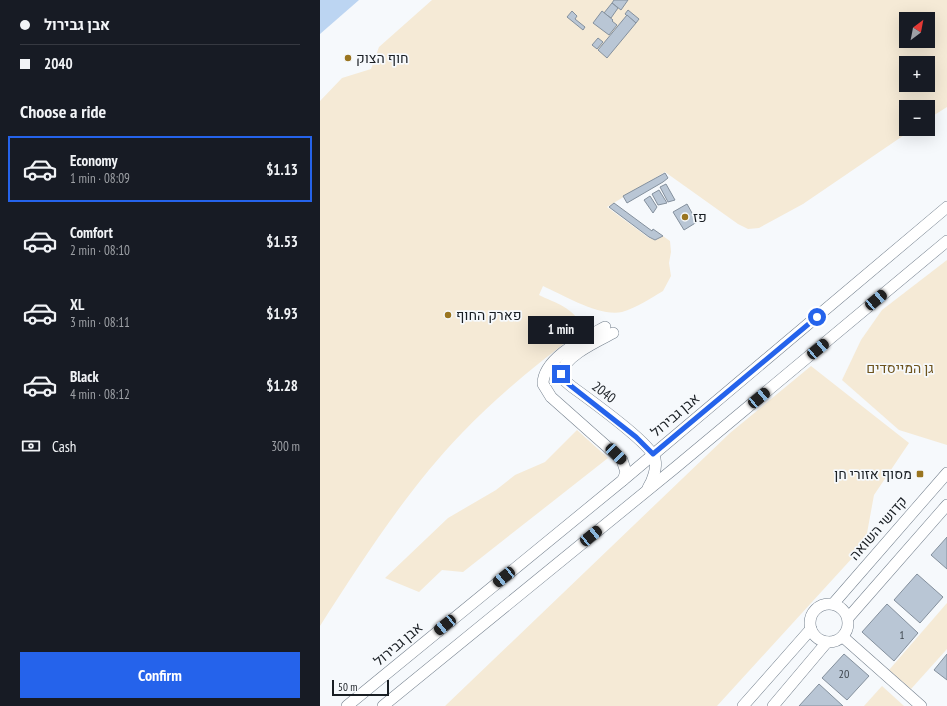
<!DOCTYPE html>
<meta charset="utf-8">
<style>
body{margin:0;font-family:"PT Sans Narrow",Heebo,sans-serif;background:#242831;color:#f1f3f6;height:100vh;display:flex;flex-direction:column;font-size:15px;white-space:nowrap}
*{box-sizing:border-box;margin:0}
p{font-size:13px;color:#9ea1a6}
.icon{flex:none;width:22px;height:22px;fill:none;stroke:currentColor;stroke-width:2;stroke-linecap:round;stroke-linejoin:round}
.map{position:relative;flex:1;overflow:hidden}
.sheet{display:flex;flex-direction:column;background:#171b24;width:320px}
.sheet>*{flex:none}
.hud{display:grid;align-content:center;height:88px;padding:0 20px;background:#171b24}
.needle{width:26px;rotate:32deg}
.fabs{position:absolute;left:579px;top:12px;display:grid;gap:8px}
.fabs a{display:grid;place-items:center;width:36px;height:36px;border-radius:0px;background:#171b24;box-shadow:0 4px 16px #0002;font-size:20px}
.scale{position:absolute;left:12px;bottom:10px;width:57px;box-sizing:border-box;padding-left:4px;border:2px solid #191e23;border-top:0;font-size:11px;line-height:14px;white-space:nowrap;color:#191e23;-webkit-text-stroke:3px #f6f9fc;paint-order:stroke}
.end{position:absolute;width:18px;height:18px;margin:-9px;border:5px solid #2563eb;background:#fff;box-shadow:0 0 0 2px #fff}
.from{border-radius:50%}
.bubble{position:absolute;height:28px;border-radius:0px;background:#171b24;box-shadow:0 4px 16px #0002;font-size:13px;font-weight:800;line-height:28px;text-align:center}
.car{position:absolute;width:12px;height:24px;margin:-12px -6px;border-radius:5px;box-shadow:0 0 3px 1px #0007;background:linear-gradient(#222 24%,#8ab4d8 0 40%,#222 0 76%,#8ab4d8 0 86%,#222 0)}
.hud b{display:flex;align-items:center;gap:14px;height:38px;font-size:15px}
.hud b+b{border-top:1px solid #363941}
.hud i{width:10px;height:10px;background:#f1f3f6}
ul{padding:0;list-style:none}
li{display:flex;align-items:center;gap:12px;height:66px;margin:0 8px 6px;padding:0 12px;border:2px solid transparent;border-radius:0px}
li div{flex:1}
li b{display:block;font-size:15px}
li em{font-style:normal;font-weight:800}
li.on{border-color:#2563eb}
li>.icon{width:36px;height:36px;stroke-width:1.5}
h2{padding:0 20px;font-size:18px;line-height:48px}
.pay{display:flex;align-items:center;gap:10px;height:44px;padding:0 20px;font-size:15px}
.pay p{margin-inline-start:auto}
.action{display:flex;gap:8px;margin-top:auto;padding:8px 20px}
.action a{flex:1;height:46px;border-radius:0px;background:#2563eb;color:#fff;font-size:16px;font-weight:800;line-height:46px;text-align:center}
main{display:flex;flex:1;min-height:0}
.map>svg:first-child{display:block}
</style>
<main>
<section class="sheet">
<div class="hud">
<b><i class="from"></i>אבן גבירול</b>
<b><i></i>2040</b>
</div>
<h2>Choose a ride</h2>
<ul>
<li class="on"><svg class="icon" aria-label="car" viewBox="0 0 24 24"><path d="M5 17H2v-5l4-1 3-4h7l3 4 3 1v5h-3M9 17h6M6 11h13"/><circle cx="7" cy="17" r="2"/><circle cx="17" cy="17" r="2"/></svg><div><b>Economy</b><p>1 min · 08:09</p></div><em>$1.13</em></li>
<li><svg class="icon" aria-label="car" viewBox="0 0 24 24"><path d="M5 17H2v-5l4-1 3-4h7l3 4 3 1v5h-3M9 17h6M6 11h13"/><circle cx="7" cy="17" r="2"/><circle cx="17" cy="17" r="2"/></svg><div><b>Comfort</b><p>2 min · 08:10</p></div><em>$1.53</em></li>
<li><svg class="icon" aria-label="car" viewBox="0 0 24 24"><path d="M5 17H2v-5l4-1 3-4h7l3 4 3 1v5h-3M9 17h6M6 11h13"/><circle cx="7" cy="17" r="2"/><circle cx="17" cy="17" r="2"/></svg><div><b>XL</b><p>3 min · 08:11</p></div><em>$1.93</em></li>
<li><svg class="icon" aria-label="car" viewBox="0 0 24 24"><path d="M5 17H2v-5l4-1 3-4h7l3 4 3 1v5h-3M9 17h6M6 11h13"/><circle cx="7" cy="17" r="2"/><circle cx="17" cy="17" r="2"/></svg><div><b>Black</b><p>4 min · 08:12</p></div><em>$1.28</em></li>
</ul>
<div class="pay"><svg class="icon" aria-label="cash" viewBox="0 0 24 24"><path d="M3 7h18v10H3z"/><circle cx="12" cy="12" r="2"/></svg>Cash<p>300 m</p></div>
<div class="action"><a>Confirm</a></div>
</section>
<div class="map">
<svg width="627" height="706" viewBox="0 0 627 706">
<rect width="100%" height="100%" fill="#f6f9fc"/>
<g fill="#f5ead6" fill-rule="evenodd">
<path d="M 112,0 L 627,0 L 627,107 L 608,119 L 608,107 L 586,107 L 586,129 L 593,129 L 483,204 L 439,228 L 428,229 L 418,224 L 345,172 L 287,207 L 329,238 L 336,240 L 343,236 L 350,241 L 351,252 L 349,263 L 351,276 L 343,291 C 331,298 316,308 302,312 C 280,317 243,295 223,286 L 219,295 C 235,303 255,308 261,326 L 257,334 C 217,364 177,396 142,433 C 87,490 43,559 0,626 L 0,101 L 22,78 L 51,69 L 59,47 ZM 586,19 L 608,19 L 608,41 L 586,41 ZM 586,63 L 608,63 L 608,85 L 586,85 Z"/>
<path d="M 627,260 L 627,445 L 579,430 L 522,380 L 541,340 L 562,310 Z"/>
<path d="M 491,366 L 589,443 L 554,495 L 545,544 L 397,706 L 125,706 L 410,433 Z"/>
<path d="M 257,430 L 288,458 L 143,572 L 122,570 L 99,592 L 65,578 L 128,518 L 176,490 L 195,475 L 225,462 Z"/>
<path d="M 627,603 L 627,649 L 591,689 L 569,670 Z"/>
<path d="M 562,686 L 584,706 L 544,706 Z"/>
</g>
<path fill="#bcd5f2" d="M 0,0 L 39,0 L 0,34 Z"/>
<g fill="#b9c6d5" stroke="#84909d">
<path d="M 294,0 L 308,0 L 301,10 L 292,3 Z"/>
<path d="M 292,3 L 298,8 L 291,18 L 284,13 Z"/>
<path d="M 308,10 L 319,19 L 316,23 L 305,14 Z"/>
<path d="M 252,11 L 257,16 L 255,19 L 265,27 L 263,30 L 247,17 Z"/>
<path d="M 282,11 L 293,20 L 292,21 L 297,25 L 289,35 L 273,23 Z"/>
<path d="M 307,15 L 316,23 L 287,58 L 278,50 Z"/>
<path d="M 278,38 L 283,42 L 277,49 L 272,45 Z"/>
<path d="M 345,173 L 348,178 L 343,182 L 307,203 L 303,196 Z"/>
<path d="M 346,184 L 355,200 L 348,202 L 340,187 Z"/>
<path d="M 339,190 L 347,203 L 338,205 L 332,194 Z"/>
<path d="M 330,196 L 337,207 L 333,213 L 324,200 Z"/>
<path d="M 294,203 L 332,231 L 333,229 L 343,236 L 335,240 L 329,237 L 289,207 Z"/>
<path d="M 367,204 L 377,222 L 364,230 L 353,212 Z"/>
<path d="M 627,537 L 627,569 L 611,555 Z"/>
<path d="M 597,574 L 623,597 L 600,623 L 574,600 Z"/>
<path d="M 567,604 L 598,633 L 574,661 L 542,632 Z"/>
<path d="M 524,654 L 549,676 L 527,700 L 502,678 Z"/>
<path d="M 627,654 L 627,680 L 614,670 Z"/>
<path d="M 499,684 L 523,706 L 479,706 Z"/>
</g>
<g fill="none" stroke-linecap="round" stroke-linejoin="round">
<defs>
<g id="minor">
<path d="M 285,327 C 265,338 223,358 223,384 L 231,397 L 302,460 L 306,472 L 303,480"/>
<path d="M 293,333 C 278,341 244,356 241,374 L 244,380 L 251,386 C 267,398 331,443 335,459 C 337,468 333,480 328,488"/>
<circle cx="509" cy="623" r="19"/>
<path d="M 513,604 L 627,473"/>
<path d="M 528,618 L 627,505"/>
<path d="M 523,637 L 601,706"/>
<path d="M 27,706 L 303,480 L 627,207"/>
<path d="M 63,706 L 356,467 L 627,241"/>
<path d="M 423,706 L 491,629"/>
<path d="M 453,706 L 507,642"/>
</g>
</defs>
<use href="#minor" stroke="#75818e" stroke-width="12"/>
<use href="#minor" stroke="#fff" stroke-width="11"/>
</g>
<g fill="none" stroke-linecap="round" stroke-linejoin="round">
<path stroke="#2563eb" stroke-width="5" d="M 241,374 L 244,380 L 251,386 L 316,437 L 333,454 L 497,317"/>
</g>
<g fill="#9a7520" stroke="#f6f9fc" stroke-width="1.5">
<circle cx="28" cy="58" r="4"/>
<circle cx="365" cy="217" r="4"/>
<circle cx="128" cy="315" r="4"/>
<rect x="596" y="470" width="8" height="8" rx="2"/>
</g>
<g text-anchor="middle" stroke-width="3.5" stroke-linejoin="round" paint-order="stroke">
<g font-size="12" fill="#414850">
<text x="582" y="639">1</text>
<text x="524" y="678">20</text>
</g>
<g font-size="14" fill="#191e23" stroke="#f6f9fc" text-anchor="start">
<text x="36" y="63">חוף הצוק</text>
<text x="373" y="222">פז</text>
<text x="136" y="320">פארק החוף</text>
<text x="592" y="479" text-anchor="end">מסוף אזורי חן</text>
</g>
<g font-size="14" fill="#6d531d" stroke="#f6f9fc">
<text x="580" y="373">גן המייסדים</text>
</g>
<g font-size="14" fill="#191e23" stroke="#f6f9fc">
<text transform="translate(284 392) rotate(38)" y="5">2040</text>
<text transform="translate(355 415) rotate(-40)" y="5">אבן גבירול</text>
<text transform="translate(558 528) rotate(-49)" y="5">קדושי השואה</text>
<text transform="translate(78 644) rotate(-40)" y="5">אבן גבירול</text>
</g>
</g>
</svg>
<div class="fabs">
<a><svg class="needle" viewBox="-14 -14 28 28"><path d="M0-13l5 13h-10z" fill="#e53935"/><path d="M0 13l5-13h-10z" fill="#9ea1a6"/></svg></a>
<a>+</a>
<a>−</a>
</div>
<div class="scale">50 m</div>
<i class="end from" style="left:497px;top:317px"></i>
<i class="end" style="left:241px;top:374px"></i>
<div class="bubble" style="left:208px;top:316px;width:66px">1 min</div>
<i class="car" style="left:556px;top:300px;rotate:50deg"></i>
<i class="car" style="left:498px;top:349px;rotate:50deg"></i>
<i class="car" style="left:439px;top:398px;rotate:50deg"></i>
<i class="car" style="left:296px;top:454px;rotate:135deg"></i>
<i class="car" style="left:271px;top:536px;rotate:51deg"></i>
<i class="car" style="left:184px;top:577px;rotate:231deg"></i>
<i class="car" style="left:125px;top:625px;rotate:231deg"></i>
</div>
</main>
